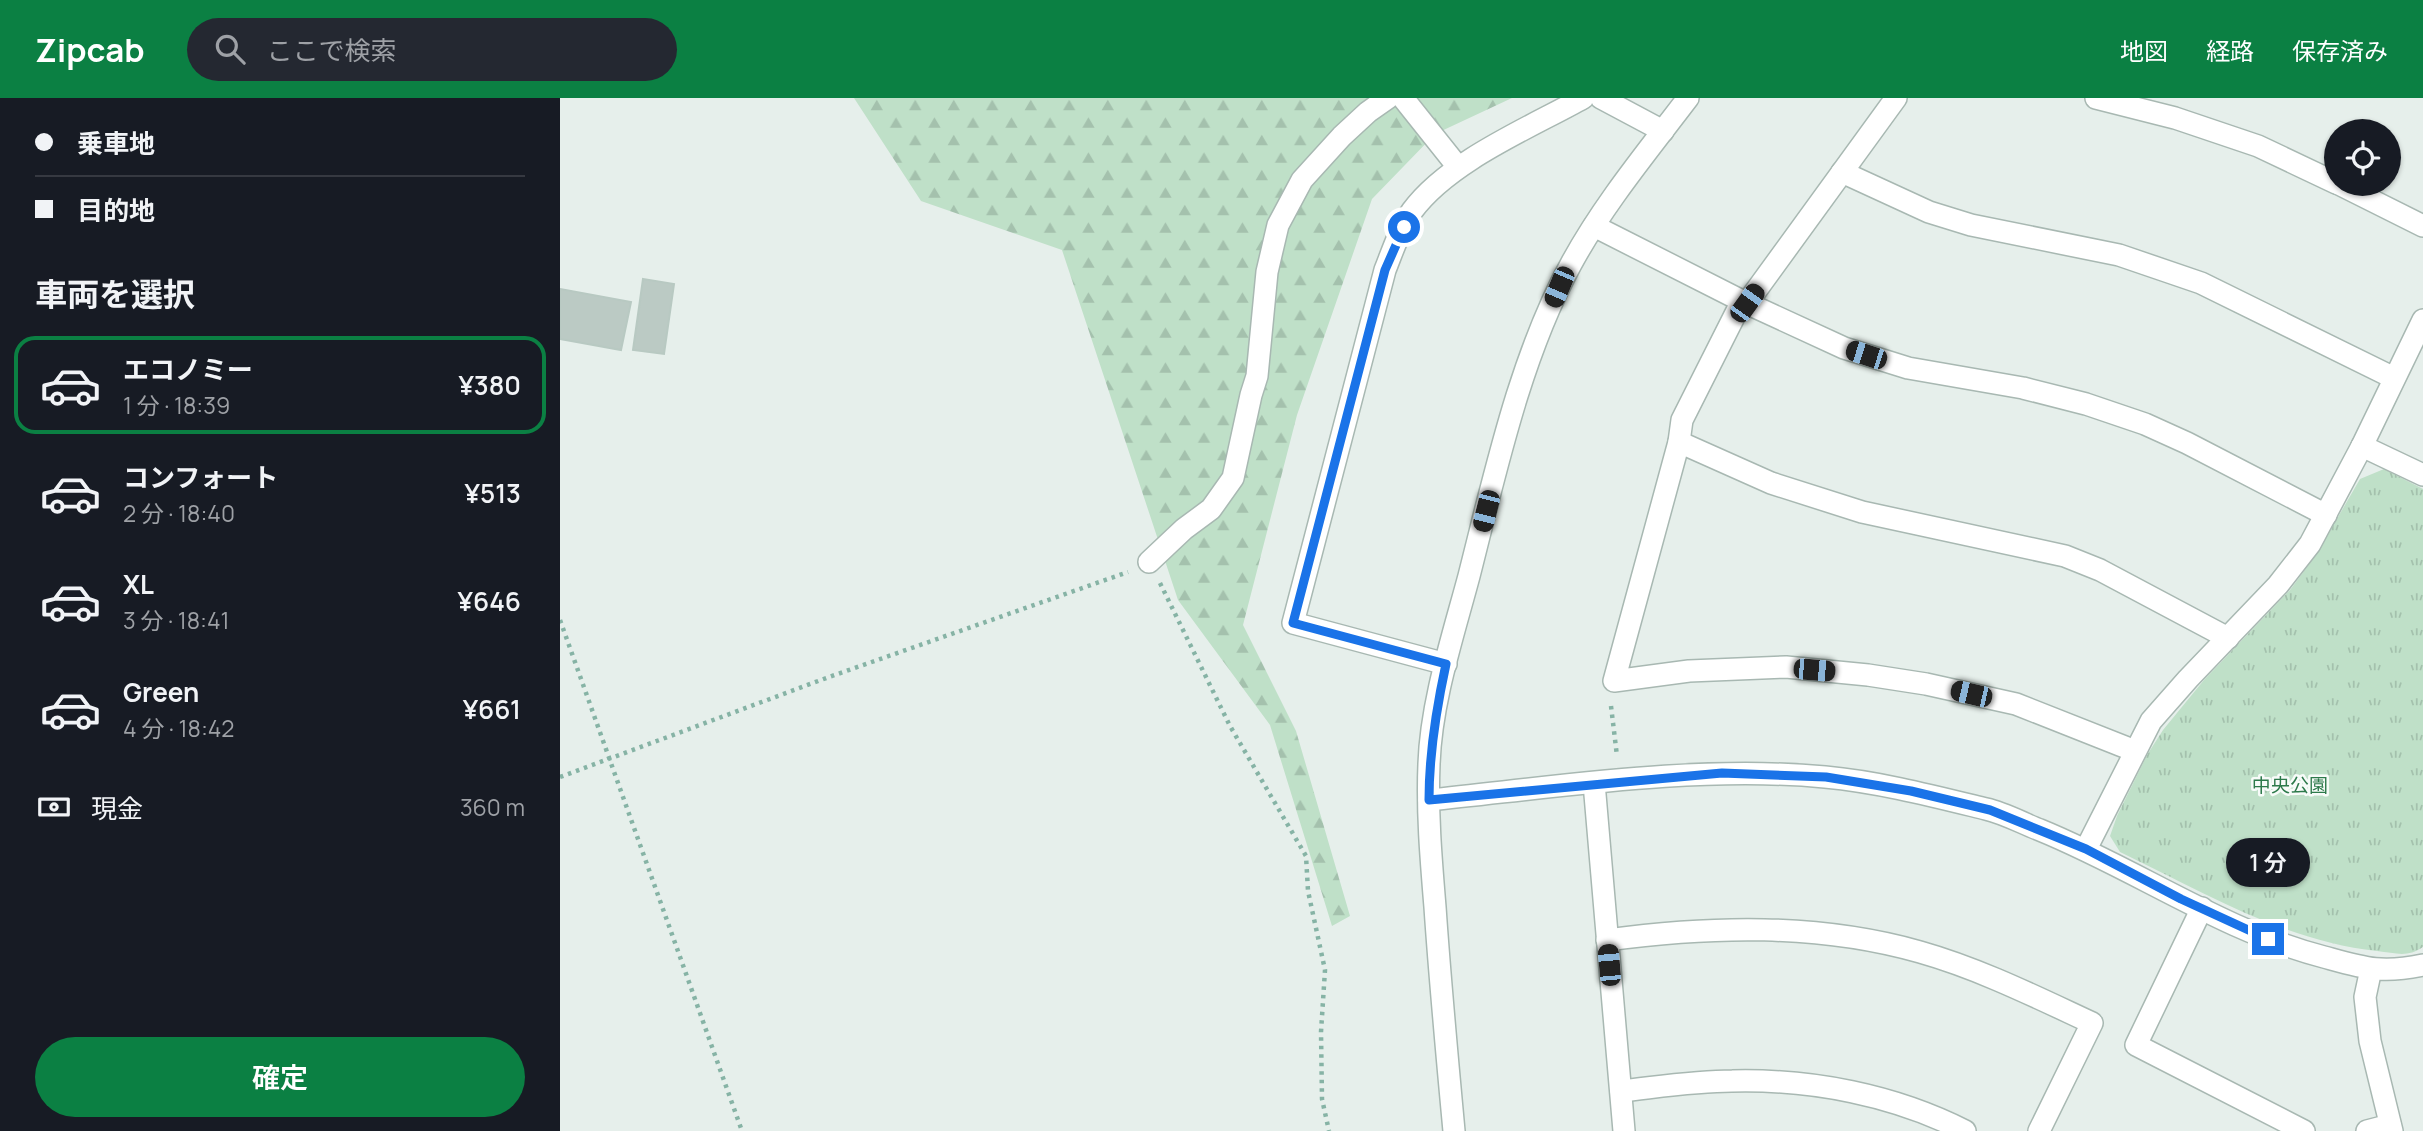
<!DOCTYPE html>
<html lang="ja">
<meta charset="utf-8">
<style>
body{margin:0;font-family:Manrope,"Noto Sans JP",sans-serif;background:#242831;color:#f1f3f6;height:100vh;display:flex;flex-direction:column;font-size:26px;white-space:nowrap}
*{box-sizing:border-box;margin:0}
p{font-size:23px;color:#9ea1a6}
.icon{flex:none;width:38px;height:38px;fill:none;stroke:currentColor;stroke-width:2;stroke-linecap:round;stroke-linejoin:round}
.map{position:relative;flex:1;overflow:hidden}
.panel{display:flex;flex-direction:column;background:#171b24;width:560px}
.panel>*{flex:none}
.hud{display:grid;align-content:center;height:154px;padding:0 35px;background:#171b24}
.fabs{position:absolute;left:1764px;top:21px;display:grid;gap:14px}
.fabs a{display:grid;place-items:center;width:77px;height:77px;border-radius:50%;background:#171b24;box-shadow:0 2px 5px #0004;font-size:35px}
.end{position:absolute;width:32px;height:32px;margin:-16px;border:9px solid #1a73e8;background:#fff;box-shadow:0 0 0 4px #fff}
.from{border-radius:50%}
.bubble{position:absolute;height:49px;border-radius:24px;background:#171b24;box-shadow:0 2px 5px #0004;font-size:23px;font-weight:600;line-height:49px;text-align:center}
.car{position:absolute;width:21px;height:42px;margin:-21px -10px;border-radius:9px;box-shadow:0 0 5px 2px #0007;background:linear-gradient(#222 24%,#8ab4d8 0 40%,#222 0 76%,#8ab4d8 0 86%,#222 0)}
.hud b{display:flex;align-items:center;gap:24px;height:66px;font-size:26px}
.hud b+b{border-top:2px solid #363941}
.hud i{width:18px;height:18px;background:#f1f3f6}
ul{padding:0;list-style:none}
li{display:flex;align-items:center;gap:21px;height:98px;margin:0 14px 10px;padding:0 21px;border:4px solid transparent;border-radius:21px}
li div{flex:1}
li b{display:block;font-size:26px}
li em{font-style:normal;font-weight:600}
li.selected{border-color:#0b8043}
li>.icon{width:63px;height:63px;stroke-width:1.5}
h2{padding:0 35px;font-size:32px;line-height:84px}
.pay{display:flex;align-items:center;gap:18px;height:77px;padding:0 35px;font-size:26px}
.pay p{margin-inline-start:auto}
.primary-button{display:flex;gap:14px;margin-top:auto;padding:14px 35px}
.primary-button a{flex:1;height:80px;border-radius:42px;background:#0b8043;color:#fff;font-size:28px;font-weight:600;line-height:80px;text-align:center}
header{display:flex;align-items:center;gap:42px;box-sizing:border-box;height:98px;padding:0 35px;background:#0b8043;color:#fff}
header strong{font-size:33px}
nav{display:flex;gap:38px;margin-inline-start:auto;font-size:24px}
.search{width:490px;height:63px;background:#242831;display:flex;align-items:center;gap:18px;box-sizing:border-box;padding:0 24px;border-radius:38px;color:#9ea1a6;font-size:26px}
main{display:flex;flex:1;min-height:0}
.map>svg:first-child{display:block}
</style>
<header>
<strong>Zipcab</strong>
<div class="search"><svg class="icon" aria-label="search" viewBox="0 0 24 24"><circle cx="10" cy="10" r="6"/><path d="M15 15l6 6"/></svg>ここで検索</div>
<nav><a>地図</a><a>経路</a><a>保存済み</a></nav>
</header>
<main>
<section class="panel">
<div class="hud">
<b><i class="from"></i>乗車地</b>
<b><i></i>目的地</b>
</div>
<h2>車両を選択</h2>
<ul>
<li class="selected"><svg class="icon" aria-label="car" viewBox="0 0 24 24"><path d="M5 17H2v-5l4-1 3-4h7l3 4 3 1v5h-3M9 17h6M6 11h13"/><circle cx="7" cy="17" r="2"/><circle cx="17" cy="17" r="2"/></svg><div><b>エコノミー</b><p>1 分 · 18:39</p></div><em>¥380</em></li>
<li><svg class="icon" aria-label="car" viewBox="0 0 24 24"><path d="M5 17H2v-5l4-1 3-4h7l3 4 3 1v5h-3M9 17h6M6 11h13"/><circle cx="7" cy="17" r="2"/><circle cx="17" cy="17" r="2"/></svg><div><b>コンフォート</b><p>2 分 · 18:40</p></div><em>¥513</em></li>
<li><svg class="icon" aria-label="car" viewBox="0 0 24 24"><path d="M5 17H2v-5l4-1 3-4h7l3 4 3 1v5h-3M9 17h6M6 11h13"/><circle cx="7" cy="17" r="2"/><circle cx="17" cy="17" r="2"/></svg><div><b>XL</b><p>3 分 · 18:41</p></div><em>¥646</em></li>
<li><svg class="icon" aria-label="car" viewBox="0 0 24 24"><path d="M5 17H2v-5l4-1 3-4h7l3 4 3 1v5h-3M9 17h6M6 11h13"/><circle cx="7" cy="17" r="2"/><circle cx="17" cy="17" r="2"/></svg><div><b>Green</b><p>4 分 · 18:42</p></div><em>¥661</em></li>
</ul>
<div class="pay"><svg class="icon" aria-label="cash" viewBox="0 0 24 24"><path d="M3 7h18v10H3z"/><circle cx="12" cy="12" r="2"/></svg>現金<p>360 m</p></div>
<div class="primary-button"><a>確定</a></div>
</section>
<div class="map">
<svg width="1863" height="1033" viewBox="0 0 1863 1033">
<defs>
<pattern id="forest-firs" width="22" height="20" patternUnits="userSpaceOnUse" patternTransform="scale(1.75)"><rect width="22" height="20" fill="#bfe0c8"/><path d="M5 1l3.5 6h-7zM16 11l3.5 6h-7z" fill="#a4c1ad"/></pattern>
<pattern id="park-tufts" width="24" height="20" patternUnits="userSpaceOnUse" patternTransform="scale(1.75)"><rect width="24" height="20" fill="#bfe0c8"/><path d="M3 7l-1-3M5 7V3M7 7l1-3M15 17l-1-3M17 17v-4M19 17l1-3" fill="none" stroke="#a4c1ad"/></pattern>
</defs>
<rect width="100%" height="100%" fill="#e6efeb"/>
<path fill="url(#forest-firs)" d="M 294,0 L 952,0 L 875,36 L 812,101 L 737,317 L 683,527 L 736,633 L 790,818 L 772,828 L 710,627 L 618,502 L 502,152 L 361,103 Z"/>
<path fill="url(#park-tufts)" d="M 1824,371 L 1863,391 L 1863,849 C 1847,860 1836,855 1817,853 C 1724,843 1643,794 1560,754 L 1550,738 L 1557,718 L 1587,657 L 1603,632 L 1644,582 L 1730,492 L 1756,457 L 1800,381 Z"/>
<g fill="#bbcac4" stroke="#b8c9c2" stroke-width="2">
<path d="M 83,181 L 114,186 L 104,256 L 73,252 Z"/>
<path d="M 0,191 L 71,204 L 61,252 L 0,241 Z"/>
</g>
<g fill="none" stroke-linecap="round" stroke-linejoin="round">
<defs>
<g id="minor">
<path d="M 843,0 L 898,69"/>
<path d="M 1041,0 L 1103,33"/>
<path d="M 1536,0 L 1615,20 L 1698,48 L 1776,85"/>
<path d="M 1282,74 L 1369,114 L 1411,127 L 1559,157 L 1641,185 L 1834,280"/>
<path d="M 1779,86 L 1863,128"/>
<path d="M 1034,128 L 1182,203 L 1284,250 L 1348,270 L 1463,290 L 1526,306 L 1585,326 L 1627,345 L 1766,417"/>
<path d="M 1187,205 L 1336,0"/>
<path d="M 1119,344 L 1122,322 L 1182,203"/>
<path d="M 1802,348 L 1863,377"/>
<path d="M 589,464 L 624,431 L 651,411 L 673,380 L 691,297 L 697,278 L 707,174 L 718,127 L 742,82 L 782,38 L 808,14 L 828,0"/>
<path d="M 886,566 L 733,525 L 825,172 C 833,152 840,130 852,113 C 889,63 969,30 1023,0"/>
<path d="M 1575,653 L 1456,606 L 1366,586 L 1308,577 L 1226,569 L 1129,573 L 1054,583 L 1119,344 L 1211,385 L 1302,414 L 1505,458 L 1540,472 L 1668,540"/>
<path d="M 1034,685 L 1064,1033"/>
<path d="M 869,702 C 997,689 1136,667 1265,679 C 1319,684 1373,698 1426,711 C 1444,715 1462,725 1480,732 C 1576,771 1663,833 1764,859 C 1804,870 1821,876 1863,867"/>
<path d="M 1526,751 L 1591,623 L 1628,581 L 1718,487 L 1750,446 L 1802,348 L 1863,222"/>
<path d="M 1642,810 L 1576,947 L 1744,1033"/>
<path d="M 1047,842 C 1151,828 1258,825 1360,854 C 1420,871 1476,899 1532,925 L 1479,1033"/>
<path d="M 1811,871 L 1805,899 L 1810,943 L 1832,1033"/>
<path d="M 1061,993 C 1098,989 1135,983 1172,983 C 1252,981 1334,997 1405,1033"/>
<path d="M 894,1033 C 887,958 880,883 875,809 C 871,761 867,714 869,666 C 871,604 893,538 909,478 C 935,376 960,259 1011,166 C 1043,107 1087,54 1128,0"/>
<path d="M 1807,1033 L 1830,1027"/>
</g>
</defs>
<use href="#minor" stroke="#a8b8b2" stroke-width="24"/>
<g stroke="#86b3a5" stroke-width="4.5" stroke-dasharray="3.5 5" stroke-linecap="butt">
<path d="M 600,485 L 670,628 L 746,758 L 748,793 L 765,872 L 761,934 L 762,1001 L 769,1033"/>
<path d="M 0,522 L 182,1033"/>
<path d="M 1051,608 L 1057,658"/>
<path d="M 0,679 L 269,579 L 568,474"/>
</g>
<use href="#minor" stroke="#fff" stroke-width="21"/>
</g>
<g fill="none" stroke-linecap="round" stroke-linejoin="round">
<path stroke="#1a73e8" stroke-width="9" d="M 844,129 L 825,172 L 733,525 L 886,566 C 876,612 869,655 869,702 L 1162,675 L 1266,679 L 1351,693 L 1430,712 L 1526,751 L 1621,801 L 1708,841"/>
</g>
<g text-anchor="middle" stroke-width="5" stroke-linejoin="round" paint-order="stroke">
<g font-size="19" fill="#2d7a4b" stroke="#f7fbf9">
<text x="1730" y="694">中央公園</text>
</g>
</g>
</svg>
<div class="fabs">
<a><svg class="icon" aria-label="locate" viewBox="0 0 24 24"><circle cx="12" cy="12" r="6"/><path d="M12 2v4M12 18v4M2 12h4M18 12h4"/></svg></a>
</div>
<i class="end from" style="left:844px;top:129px"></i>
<i class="end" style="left:1708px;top:841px"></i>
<div class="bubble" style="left:1666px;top:740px;width:84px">1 分</div>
<i class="car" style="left:999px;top:189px;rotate:203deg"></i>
<i class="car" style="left:1187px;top:205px;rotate:36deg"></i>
<i class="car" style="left:1306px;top:257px;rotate:288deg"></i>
<i class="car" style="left:926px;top:413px;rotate:194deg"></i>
<i class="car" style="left:1254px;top:572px;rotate:95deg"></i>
<i class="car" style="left:1411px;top:596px;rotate:283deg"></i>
<i class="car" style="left:1049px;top:867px;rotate:355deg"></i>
</div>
</main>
